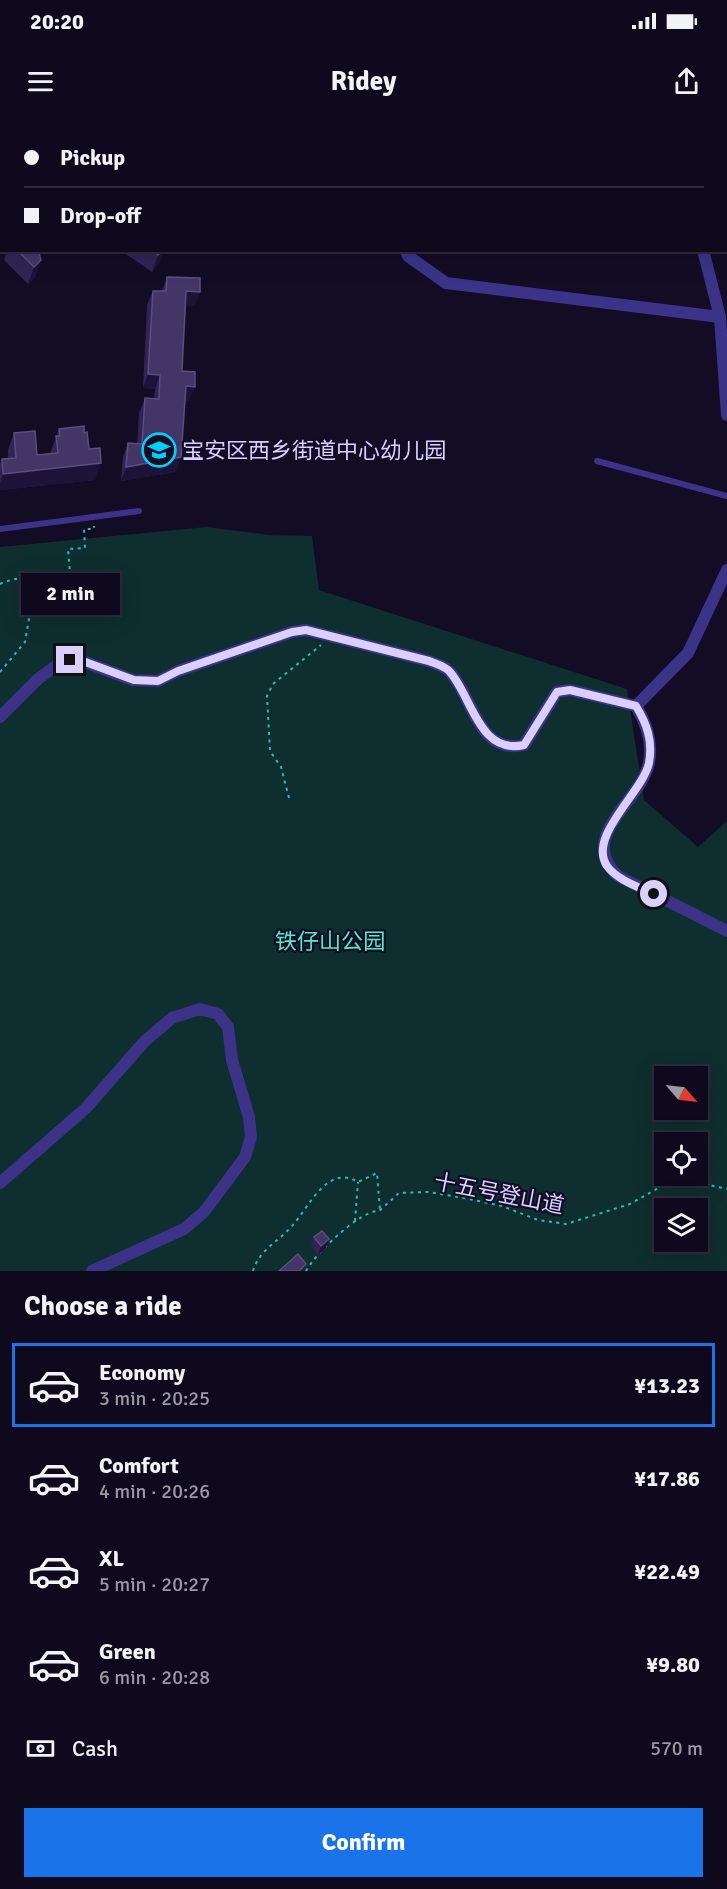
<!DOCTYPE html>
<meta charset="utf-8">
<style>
body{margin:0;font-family:Signika,"Noto Sans SC",sans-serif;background:#171225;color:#f1f3f6;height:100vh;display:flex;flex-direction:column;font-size:22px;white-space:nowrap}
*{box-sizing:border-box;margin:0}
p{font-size:20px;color:#9b9aa3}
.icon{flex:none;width:33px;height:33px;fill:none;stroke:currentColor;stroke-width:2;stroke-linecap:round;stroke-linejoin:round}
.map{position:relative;height:1151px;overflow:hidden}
.side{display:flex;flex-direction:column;background:#0e091c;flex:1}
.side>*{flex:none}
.banner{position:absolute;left:0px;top:0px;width:728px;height:132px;box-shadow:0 6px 24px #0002,0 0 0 2px #2e2a3b;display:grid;align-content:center;height:132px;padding:0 24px;background:#0e091c}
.needle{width:39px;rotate:118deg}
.controls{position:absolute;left:654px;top:946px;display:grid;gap:12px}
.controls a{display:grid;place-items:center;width:54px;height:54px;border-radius:0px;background:#0e091c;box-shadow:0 6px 24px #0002,0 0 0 2px #2e2a3b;font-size:30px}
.end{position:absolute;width:27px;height:27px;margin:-14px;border:8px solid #d9d0ff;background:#111;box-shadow:0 0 0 3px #111}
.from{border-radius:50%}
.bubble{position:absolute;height:42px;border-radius:0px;background:#0e091c;box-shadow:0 6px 24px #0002,0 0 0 2px #2e2a3b;font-size:20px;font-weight:800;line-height:42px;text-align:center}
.banner b{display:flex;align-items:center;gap:21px;height:57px;font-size:22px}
.banner b+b{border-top:2px solid #2e2a3b}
.banner i{width:15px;height:15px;background:#f1f3f6}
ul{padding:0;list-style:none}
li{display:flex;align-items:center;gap:18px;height:84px;margin:0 12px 9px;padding:0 12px;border:3px solid transparent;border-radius:0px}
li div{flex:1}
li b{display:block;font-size:22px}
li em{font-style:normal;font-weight:800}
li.active{border-color:#1a73e8}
li>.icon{width:54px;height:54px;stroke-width:1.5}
h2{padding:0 24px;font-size:27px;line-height:72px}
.pay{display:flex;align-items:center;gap:15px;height:66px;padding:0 24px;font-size:22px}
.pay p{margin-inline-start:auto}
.cta{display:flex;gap:12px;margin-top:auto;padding:12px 24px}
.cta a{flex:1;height:69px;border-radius:0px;background:#1a73e8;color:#fff;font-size:24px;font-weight:800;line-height:69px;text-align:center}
.status{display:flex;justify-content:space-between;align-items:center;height:42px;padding:0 30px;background:#0e091c;direction:ltr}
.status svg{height:16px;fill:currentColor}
header{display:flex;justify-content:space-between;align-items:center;height:78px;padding:0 24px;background:#0e091c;font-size:27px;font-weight:800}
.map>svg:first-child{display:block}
</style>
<div class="status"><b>20:20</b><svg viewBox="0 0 49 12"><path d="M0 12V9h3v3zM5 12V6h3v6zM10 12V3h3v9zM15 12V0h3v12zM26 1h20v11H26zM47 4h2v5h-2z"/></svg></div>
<header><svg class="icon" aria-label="menu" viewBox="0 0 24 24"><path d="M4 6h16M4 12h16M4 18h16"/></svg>Ridey<svg class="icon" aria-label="share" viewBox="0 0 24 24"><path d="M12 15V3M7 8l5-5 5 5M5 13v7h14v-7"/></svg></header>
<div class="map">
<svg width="727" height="1151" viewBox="0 0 727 1151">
<rect width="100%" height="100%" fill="#120c25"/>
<path fill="#0f2e2f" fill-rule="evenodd" d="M 206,407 L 269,415 L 312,416 L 319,470 L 627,569 L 644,680 L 698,727 L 727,701 L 727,1151 L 0,1151 L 0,427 ZM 664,957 L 698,957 L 698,990 L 664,990 ZM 664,1023 L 698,1023 L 698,1056 L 664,1056 ZM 664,1089 L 698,1089 L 698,1122 L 664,1122 Z"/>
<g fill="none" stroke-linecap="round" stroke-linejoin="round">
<g stroke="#24bebf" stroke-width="2" stroke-dasharray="3 4.5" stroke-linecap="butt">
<path d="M 0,464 C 18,455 48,457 70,453 L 68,429 L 85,428 L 84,409 L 94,409 L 94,406"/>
<path d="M 0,552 L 25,522 L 36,458"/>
<path d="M 289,678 L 281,647 L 270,631 L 267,576 L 273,564 L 321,525"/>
<path d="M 355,1101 L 358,1062"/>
<path d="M 253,1151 C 259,1130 278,1122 292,1106 C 308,1089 327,1043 358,1062 L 377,1053 L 380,1090"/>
<path d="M 306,1151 C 315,1134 360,1090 379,1091 L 399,1073 L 428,1072 L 469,1079 L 502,1086 L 538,1100 L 566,1104 L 630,1084 L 660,1067 L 682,1059 L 727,1069"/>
</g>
<g stroke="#3c3388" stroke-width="6">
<path d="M 597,341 L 727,376"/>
<path d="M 0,409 L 139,391"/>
</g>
<g stroke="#3c3388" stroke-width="12">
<path d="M 670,0 L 670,2"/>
<path d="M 405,2 L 405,0"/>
<path d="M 406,130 L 408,136 L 446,163 L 720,197"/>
<path d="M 703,130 L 720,197 L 727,295"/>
<path d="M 636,586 L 688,533 L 727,450"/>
<path d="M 0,597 L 38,559 L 60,543 L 79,540 L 133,560 L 158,561 L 178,551 L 292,512 L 306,510 L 429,541 C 436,544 445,546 450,552 C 473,577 478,635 524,625 L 557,572 L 570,570 L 636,586 C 647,604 653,622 649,643 C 640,683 576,716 618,756 L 727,811"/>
<path d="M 0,1063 L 86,988 L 145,921 L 172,898 L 200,889 L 218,894 L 228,907 L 232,940 L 249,997 L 251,1017 L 245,1037 L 204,1092 L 184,1109 L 92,1151"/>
</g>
</g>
<g fill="#312454">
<path d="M 7,130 L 45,130 L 40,136 L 41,140 L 35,157 L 28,164 L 4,140 Z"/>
<path d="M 124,130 L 164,130 L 161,140 L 152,152 L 123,132 Z"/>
<path d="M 167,157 L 200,172 L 194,186 L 185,186 L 182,251 L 189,281 L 185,281 L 176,352 L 121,361 L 123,337 L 128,323 L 137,324 L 139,293 L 145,278 L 154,279 L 155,269 L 143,268 L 147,185 L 153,171 L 162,171 Z"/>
<path d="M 59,309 L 84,313 L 89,329 L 95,360 L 0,370 L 0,344 L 2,339 L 8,338 L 8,330 L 14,313 L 37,335 L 50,334 Z"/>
<path d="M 314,1117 L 326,1128 L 318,1135 L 311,1126 Z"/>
</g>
<g fill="#1d1339">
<path d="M 36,130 L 45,130 L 31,144 Z"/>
<path d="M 162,130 L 164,130 L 161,140 L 152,152 L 158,135 Z"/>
<path d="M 41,140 L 35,157 L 28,164 L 34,147 Z"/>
<path d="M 186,171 L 200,172 L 194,186 L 181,186 Z"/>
<path d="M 148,254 L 160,255 L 155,269 L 143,268 Z"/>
<path d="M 186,266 L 195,267 L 189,281 L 181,281 Z"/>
<path d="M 181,337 L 176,352 L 121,361 L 126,347 Z"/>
<path d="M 101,343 L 95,360 L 0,370 L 0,363 L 3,354 Z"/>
<path d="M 329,1119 L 326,1128 L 318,1135 L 321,1126 Z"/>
</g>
<g fill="#433666" stroke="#5a4e7e" stroke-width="1.5">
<path d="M 702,0 L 706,0 L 716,2 L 701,2 Z"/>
<path d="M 726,3 L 727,3 L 727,42 L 726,41 Z"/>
<path d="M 726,78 L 727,79 L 727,118 L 726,118 Z"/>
<path d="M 17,130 L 38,130 L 41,140 L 34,147 Z"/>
<path d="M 152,130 L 162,130 L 158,135 Z"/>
<path d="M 167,157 L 200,158 L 200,172 L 186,171 L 182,251 L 195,252 L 195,267 L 186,266 L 181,337 L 126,347 L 128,323 L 142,324 L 145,278 L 159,279 L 160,255 L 148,254 L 153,171 L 166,171 Z"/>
<path d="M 84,306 L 84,313 L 87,312 L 89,329 L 100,328 L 101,343 L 3,354 L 2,339 L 16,338 L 14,313 L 35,311 L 37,335 L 58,333 L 56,316 L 60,316 L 59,309 Z"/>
<path d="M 322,1111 L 329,1119 L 321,1126 L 314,1117 Z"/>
<path d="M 298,1134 L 306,1144 L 299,1151 L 279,1151 Z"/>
</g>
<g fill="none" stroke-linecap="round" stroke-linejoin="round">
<path stroke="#d9d0ff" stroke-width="8" d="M 70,540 L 80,540 L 134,560 L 158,561 L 178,551 L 292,512 L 306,510 L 429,541 C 436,544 445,546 450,552 C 472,577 479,635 524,625 L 557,572 L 570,570 L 636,586 C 647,604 653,621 649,643 C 643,672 587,716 607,746 C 617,760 639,767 654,774"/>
</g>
<defs>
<symbol id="school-ring" viewBox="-11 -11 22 22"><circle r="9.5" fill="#120c25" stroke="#00d1fb" stroke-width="1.5"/><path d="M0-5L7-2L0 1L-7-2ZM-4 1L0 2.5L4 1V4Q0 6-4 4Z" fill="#00d1fb"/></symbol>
</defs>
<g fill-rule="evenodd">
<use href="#school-ring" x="140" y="311" width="38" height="38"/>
</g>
<g text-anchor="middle" stroke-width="4.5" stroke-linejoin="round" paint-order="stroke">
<g font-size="22" fill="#d9d0ff" stroke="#120c25" text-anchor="start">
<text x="182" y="338">宝安区西乡街道中心幼儿园</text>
</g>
<g font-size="22" fill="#52e9cd" stroke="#120c25">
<text x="330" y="829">铁仔山公园</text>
</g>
<g font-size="22" fill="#d9d0ff" stroke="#120c25">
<text transform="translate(499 1073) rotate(11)" y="8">十五号登山道</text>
</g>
</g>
</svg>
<div class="controls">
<a><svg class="needle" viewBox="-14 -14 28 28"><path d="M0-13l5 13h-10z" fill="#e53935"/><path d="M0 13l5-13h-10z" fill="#9b9aa3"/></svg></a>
<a><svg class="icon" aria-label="locate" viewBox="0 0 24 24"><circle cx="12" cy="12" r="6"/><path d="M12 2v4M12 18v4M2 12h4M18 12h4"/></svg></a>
<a><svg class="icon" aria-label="layers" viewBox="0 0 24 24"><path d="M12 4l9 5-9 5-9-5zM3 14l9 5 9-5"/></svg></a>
</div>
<i class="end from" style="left:654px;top:774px"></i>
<i class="end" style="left:70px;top:540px"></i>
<div class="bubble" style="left:21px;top:453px;width:99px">2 min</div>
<div class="banner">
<b><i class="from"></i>Pickup</b>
<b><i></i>Drop-off</b>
</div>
</div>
<section class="side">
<h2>Choose a ride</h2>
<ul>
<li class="active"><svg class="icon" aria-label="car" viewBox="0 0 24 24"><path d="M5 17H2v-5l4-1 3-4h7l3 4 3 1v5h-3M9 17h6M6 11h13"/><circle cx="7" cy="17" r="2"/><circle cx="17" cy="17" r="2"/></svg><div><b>Economy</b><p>3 min · 20:25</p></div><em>¥13.23</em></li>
<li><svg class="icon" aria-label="car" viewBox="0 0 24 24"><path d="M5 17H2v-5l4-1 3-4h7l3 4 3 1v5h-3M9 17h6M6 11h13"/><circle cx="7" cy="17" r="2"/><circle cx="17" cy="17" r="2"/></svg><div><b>Comfort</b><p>4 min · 20:26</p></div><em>¥17.86</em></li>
<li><svg class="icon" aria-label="car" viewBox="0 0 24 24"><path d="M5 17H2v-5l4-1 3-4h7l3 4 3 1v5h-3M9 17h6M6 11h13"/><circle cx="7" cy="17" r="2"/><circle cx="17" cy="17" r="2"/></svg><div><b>XL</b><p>5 min · 20:27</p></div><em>¥22.49</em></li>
<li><svg class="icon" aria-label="car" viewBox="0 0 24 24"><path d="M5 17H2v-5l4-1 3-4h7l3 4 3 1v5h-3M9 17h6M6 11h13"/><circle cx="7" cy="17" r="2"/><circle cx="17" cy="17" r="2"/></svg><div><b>Green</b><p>6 min · 20:28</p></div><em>¥9.80</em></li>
</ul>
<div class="pay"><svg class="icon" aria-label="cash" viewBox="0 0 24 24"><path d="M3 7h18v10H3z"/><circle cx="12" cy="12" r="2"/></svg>Cash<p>570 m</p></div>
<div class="cta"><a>Confirm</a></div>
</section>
